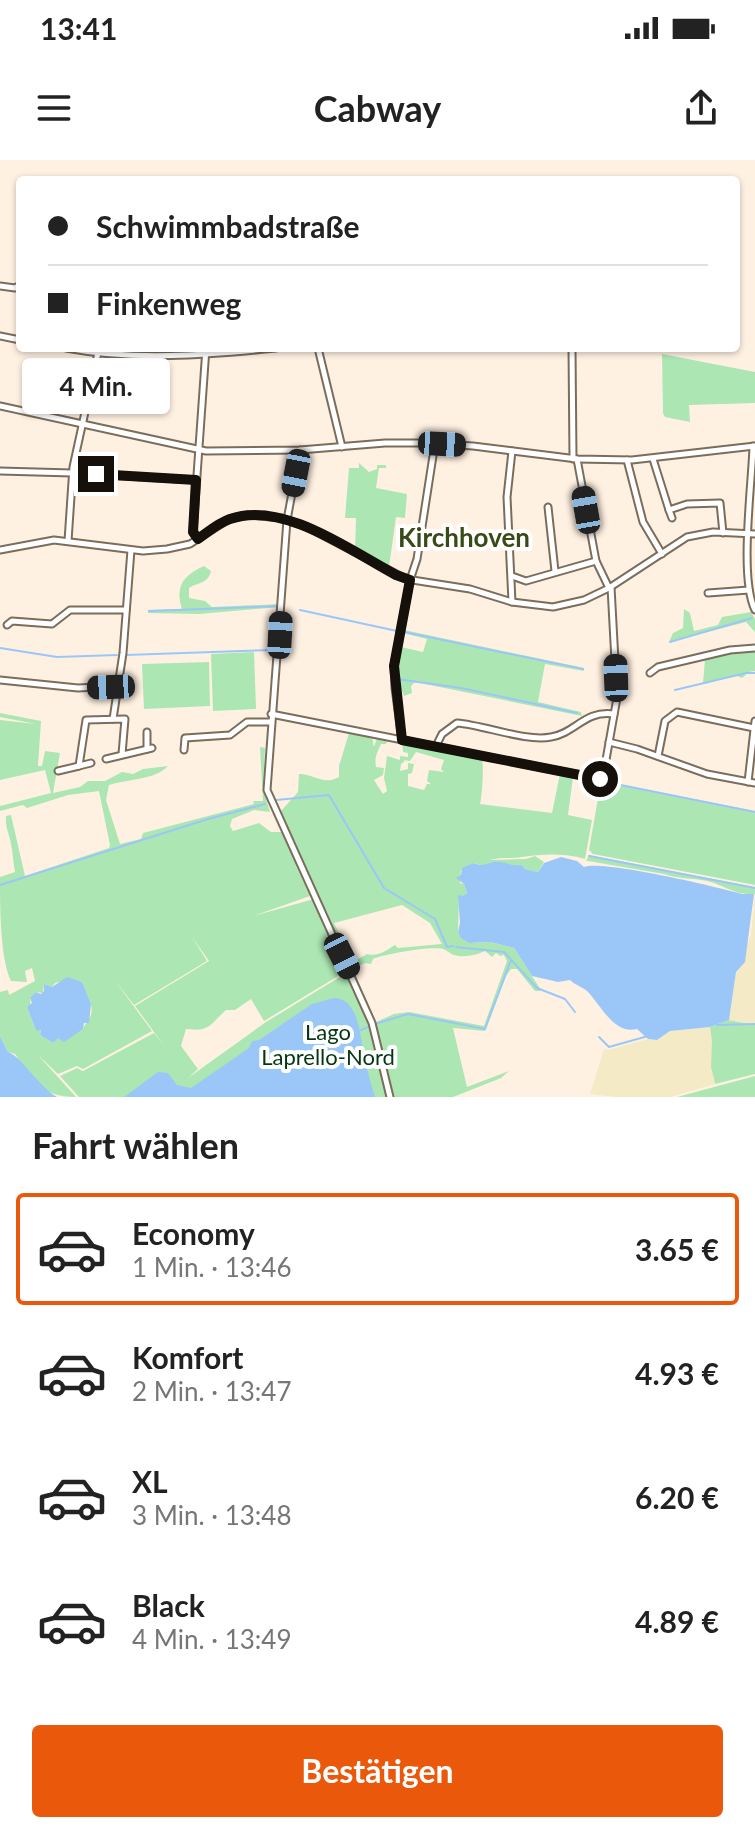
<!DOCTYPE html>
<html lang="de">
<meta charset="utf-8">
<style>
body{margin:0;font-family:Lato,sans-serif;background:#f2f2f2;color:#222;height:100vh;display:flex;flex-direction:column;font-size:30px;white-space:nowrap}
*{box-sizing:border-box;margin:0}
p{font-size:26px;color:#767676}
.icon{flex:none;width:44px;height:44px;fill:none;stroke:currentColor;stroke-width:2;stroke-linecap:round;stroke-linejoin:round}
.map{position:relative;height:937px;overflow:hidden}
.details{display:flex;flex-direction:column;background:#fff;flex:1}
.details>*{flex:none}
.hud{position:absolute;left:16px;top:16px;width:724px;height:176px;border-radius:8px;box-shadow:0 2px 6px #0004;display:grid;align-content:center;height:176px;padding:0 32px;background:#fff}
.end{position:absolute;width:36px;height:36px;margin:-18px;border:10px solid #151009;background:#fff;box-shadow:0 0 0 4px #fff}
.from{border-radius:50%}
.bubble{position:absolute;height:56px;border-radius:8px;background:#fff;box-shadow:0 2px 6px #0004;font-size:26px;font-weight:700;line-height:56px;text-align:center}
.car{position:absolute;width:24px;height:48px;margin:-24px -12px;border-radius:10px;box-shadow:0 0 6px 2px #0007;background:linear-gradient(#222 24%,#8ab4d8 0 40%,#222 0 76%,#8ab4d8 0 86%,#222 0)}
.hud b{display:flex;align-items:center;gap:28px;height:76px;font-size:30px}
.hud b+b{border-top:2px solid #e0e0e0}
.hud i{width:20px;height:20px;background:#222}
ul{padding:0;list-style:none}
li{display:flex;align-items:center;gap:24px;height:112px;margin:0 16px 12px;padding:0 16px;border:4px solid transparent;border-radius:8px}
li div{flex:1}
li b{display:block;font-size:30px}
li em{font-style:normal;font-weight:700}
li.selected{border-color:#ea580c}
li>.icon{width:72px;height:72px;stroke-width:1.5}
h2{padding:0 32px;font-size:36px;line-height:96px}
.cta{display:flex;gap:16px;margin-top:auto;padding:16px 32px}
.cta a{flex:1;height:92px;border-radius:8px;background:#ea580c;color:#fff;font-size:32px;font-weight:700;line-height:92px;text-align:center}
.status{display:flex;justify-content:space-between;align-items:center;height:56px;padding:0 40px;background:#fff;direction:ltr}
.status svg{height:22px;fill:currentColor}
header{display:flex;justify-content:space-between;align-items:center;height:104px;padding:0 32px;background:#fff;font-size:36px;font-weight:700}
.map>svg:first-child{display:block}
</style>
<div class="status"><b>13:41</b><svg viewBox="0 0 49 12"><path d="M0 12V9h3v3zM5 12V6h3v6zM10 12V3h3v9zM15 12V0h3v12zM26 1h20v11H26zM47 4h2v5h-2z"/></svg></div>
<header><svg class="icon" aria-label="menu" viewBox="0 0 24 24"><path d="M4 6h16M4 12h16M4 18h16"/></svg>Cabway<svg class="icon" aria-label="share" viewBox="0 0 24 24"><path d="M12 15V3M7 8l5-5 5 5M5 13v7h14v-7"/></svg></header>
<div class="map">
<svg width="755" height="937" viewBox="0 0 755 937">
<rect width="100%" height="100%" fill="#fff1e2"/>
<g fill="#ace6b3" fill-rule="evenodd">
<path d="M 662,194 L 755,212 L 755,243 L 689,245 L 690,262 L 665,257 L 663,253 Z"/>
<path d="M 359,303 L 369,312 L 377,309 L 377,305 L 386,305 L 386,308 L 379,308 L 376,328 L 407,334 L 405,358 L 396,357 L 389,407 L 355,389 L 356,358 L 345,358 L 349,308 L 359,308 Z"/>
<path d="M 204,406 L 211,411 C 208,424 198,422 189,428 L 189,438 L 205,441 L 212,447 L 281,444 L 280,447 L 199,454 L 148,453 L 148,450 L 182,449 C 175,427 182,416 204,406 Z"/>
<path d="M 684,449 L 690,453 L 694,471 L 718,465 L 722,457 L 751,452 L 755,459 L 755,472 L 746,462 L 669,482 L 673,473 L 683,468 Z"/>
<path d="M 404,470 L 584,508 L 584,511 L 545,504 L 538,542 L 581,552 L 582,556 L 415,522 L 411,526 L 412,533 L 404,536 L 395,513 L 401,487 L 423,492 L 427,479 L 403,473 Z"/>
<path d="M 745,491 L 755,491 L 755,511 L 749,512 L 742,518 L 737,516 L 703,523 L 705,499 Z"/>
<path d="M 254,492 L 256,549 L 213,551 L 211,494 Z"/>
<path d="M 209,502 L 210,546 L 144,549 L 142,504 Z"/>
<path d="M 0,553 L 41,561 L 38,606 L 42,606 L 45,591 L 60,593 L 53,633 L 80,627 L 88,621 L 105,621 L 122,612 L 133,614 L 143,609 L 168,606 C 155,620 128,619 109,625 L 106,640 L 120,684 L 141,679 L 143,673 L 254,644 L 253,641 L 263,641 L 260,587 L 265,588 L 263,628 L 270,652 L 254,650 L 232,659 L 230,666 L 233,671 L 259,663 L 271,672 L 283,672 L 311,734 L 294,702 L 310,736 L 253,756 L 314,739 L 348,810 L 264,861 L 251,839 L 235,850 L 226,850 C 210,864 211,872 186,869 L 181,886 L 198,909 L 188,918 L 266,862 L 343,815 L 352,813 L 353,809 L 376,862 L 394,854 L 409,852 L 484,866 L 507,801 L 504,795 L 500,796 L 496,793 L 492,797 L 485,791 C 477,795 464,798 454,795 C 450,794 447,790 443,789 C 430,786 386,794 373,799 L 371,804 L 365,803 L 351,809 L 281,663 L 281,651 L 298,632 L 299,614 C 315,614 323,626 339,617 L 339,606 L 349,573 L 372,577 L 374,587 L 377,578 L 387,581 L 386,584 L 381,584 C 378,591 374,597 376,607 L 384,608 L 383,615 L 374,620 L 383,634 L 387,631 L 384,618 L 387,596 L 400,600 L 400,596 L 408,597 L 408,593 L 403,592 L 402,581 L 482,599 C 484,608 482,637 480,644 L 552,653 L 560,614 L 573,617 L 568,655 L 592,660 L 585,699 C 564,693 543,694 522,697 C 511,699 499,697 490,700 L 526,699 L 535,696 L 544,702 L 538,712 L 525,709 L 522,705 L 513,707 L 491,702 L 484,706 L 474,703 L 461,710 L 460,723 L 464,724 L 467,733 L 463,737 L 459,736 L 458,773 L 474,783 L 490,782 L 514,788 L 539,827 L 540,831 L 535,831 L 517,809 L 511,809 L 506,816 L 485,871 L 453,868 L 467,927 L 509,911 L 501,918 L 453,937 L 79,937 L 60,916 L 77,908 L 83,911 L 154,873 L 165,887 L 135,846 L 209,801 L 192,777 L 207,801 L 134,845 L 115,821 L 152,871 L 83,909 L 77,906 L 58,914 L 38,895 L 76,937 C 41,937 33,920 15,894 L 8,892 L 0,876 L 0,832 L 8,830 L 9,835 L 35,821 L 32,808 L 25,811 L 27,822 L 11,821 C 0,799 0,745 0,717 L 15,712 C 13,702 13,693 11,684 C 9,673 5,667 6,656 L 11,655 L 25,716 L 109,688 L 110,685 L 99,631 L 68,635 L 27,648 L 23,645 L 0,651 L 0,646 L 51,633 L 45,610 L 0,620 L 0,560 L 36,564 L 0,557 ZM 416,592 L 444,600 L 441,609 L 444,612 L 429,610 L 427,621 L 431,624 L 427,624 L 424,630 L 408,626 L 408,614 L 412,613 L 414,604 L 408,603 L 408,609 L 400,611 L 401,604 L 405,601 L 403,600 L 410,601 ZM 402,745 L 430,763 L 442,784 L 398,788 L 395,785 C 387,790 378,797 367,794 L 353,802 L 334,763 ZM 71,819 L 82,822 C 84,833 96,845 90,857 C 88,862 84,865 83,869 L 67,878 L 57,878 L 53,883 L 40,875 L 41,869 L 35,868 L 27,847 L 31,846 L 30,839 L 36,832 L 43,833 L 44,824 L 52,827 L 55,823 Z"/>
<path d="M 601,621 L 755,651 L 755,725 L 593,694 L 589,690 Z"/>
<path d="M 589,695 L 755,727 L 755,734 C 737,736 723,725 707,721 C 692,718 677,719 664,714 L 588,701 L 586,701 Z"/>
<path d="M 729,860 L 755,865 L 755,914 L 715,924 L 711,908 L 710,867 Z"/>
<path d="M 755,916 L 755,937 L 677,937 Z"/>
</g>
<g fill="#f4eac5">
<path d="M 755,734 L 755,865 L 729,860 L 736,812 L 751,775 Z"/>
<path d="M 710,867 L 712,881 L 711,908 L 715,924 L 670,937 L 615,937 L 590,934 L 604,889 L 608,890 L 648,879 L 657,880 L 670,871 Z"/>
</g>
<g fill="#9bc7f8">
<path d="M 561,697 L 577,701 L 584,707 C 603,700 717,727 742,734 L 754,734 L 745,802 L 736,812 L 729,860 L 710,867 L 670,871 L 657,880 L 648,879 L 637,869 C 614,875 601,845 587,831 C 581,826 575,825 570,820 L 558,822 L 532,816 L 514,788 L 490,782 L 469,783 L 461,778 L 458,772 L 460,763 L 458,735 L 463,736 L 467,733 L 464,724 L 456,718 L 461,715 L 462,708 L 474,703 C 483,707 484,704 493,702 C 504,700 511,707 522,705 L 525,709 L 538,712 L 544,703 Z"/>
<path d="M 67,817 L 82,822 L 91,844 L 89,863 L 84,863 L 83,869 L 64,882 L 58,878 L 53,883 L 40,875 L 41,870 L 37,871 L 35,868 L 27,847 L 32,843 L 30,838 L 36,832 L 41,834 L 44,831 L 44,824 L 52,827 Z"/>
<path d="M 334,838 C 361,839 360,881 365,900 C 368,913 371,925 375,937 L 124,937 L 158,912 L 168,913 L 177,925 L 191,928 L 249,888 L 252,881 L 259,880 L 312,844 Z"/>
<path d="M 0,876 L 8,892 C 20,895 40,928 57,937 L 0,937 Z"/>
</g>
<g fill="none" stroke-linecap="round" stroke-linejoin="round">
<g stroke="#9bc7f8" stroke-width="2">
<path d="M 300,450 L 397,471"/>
<path d="M 149,451 L 279,446"/>
<path d="M 404,472 L 583,509"/>
<path d="M 670,482 L 752,458"/>
<path d="M 0,488 L 57,497 L 117,495"/>
<path d="M 126,495 L 272,490"/>
<path d="M 397,519 L 461,528 L 577,553"/>
<path d="M 675,530 L 746,513 L 755,513"/>
<path d="M 601,621 L 755,652"/>
<path d="M 276,640 L 329,635 L 384,728 L 435,759 L 447,787 L 453,786"/>
<path d="M 589,696 L 755,728"/>
<path d="M 0,725 L 208,659 L 265,644"/>
<path d="M 456,787 L 504,792 L 537,828 L 565,839 L 575,852"/>
<path d="M 375,864 L 408,854 L 485,869 L 511,800"/>
<path d="M 717,865 L 755,864"/>
<path d="M 361,870 L 370,866"/>
<path d="M 599,877 L 609,887 L 648,876"/>
</g>
<defs>
<g id="minor">
<path d="M 0,126 L 15,128 L 20,125"/>
<path d="M 0,176 L 20,180"/>
<path d="M 66,188 C 135,201 206,195 276,188"/>
<path d="M 318,188 L 342,287"/>
<path d="M 572,188 L 573,299"/>
<path d="M 0,246 L 206,291 L 300,290 L 385,283 L 426,283 L 473,286 L 577,299 L 632,300 L 755,286"/>
<path d="M 753,286 C 752,324 739,418 755,450"/>
<path d="M 300,290 L 287,360 L 267,630 L 372,863 L 390,937"/>
<path d="M 512,291 L 507,337 L 512,442"/>
<path d="M 577,299 L 596,401 L 609,428"/>
<path d="M 653,299 L 669,350 L 687,344 L 720,343 L 723,373"/>
<path d="M 627,300 L 643,362 L 662,394"/>
<path d="M 0,311 L 72,313 L 196,320"/>
<path d="M 548,347 L 555,411"/>
<path d="M 669,350 L 672,358"/>
<path d="M 198,379 L 193,372 L 206,188"/>
<path d="M 68,381 L 73,307 L 99,188"/>
<path d="M 0,390 L 54,380 L 143,391 L 167,389 L 190,384 L 229,359 L 247,355 L 282,358 L 307,367 L 406,419 L 470,429 L 512,442 L 553,447 L 584,440 L 609,428 L 687,377 L 713,372 L 755,374"/>
<path d="M 512,416 L 526,421 L 596,401"/>
<path d="M 708,433 L 749,430"/>
<path d="M 7,465 L 12,461 L 52,464 L 70,450 L 126,450"/>
<path d="M 650,513 L 658,507 L 730,490 L 755,488"/>
<path d="M 0,520 L 78,528 L 116,526"/>
<path d="M 271,554 L 600,619 L 604,611 L 617,538 L 611,427"/>
<path d="M 113,559 L 123,493 L 131,390"/>
<path d="M 147,572 L 147,589"/>
<path d="M 402,580 L 395,528 L 394,506 L 410,420 L 417,399 L 435,283"/>
<path d="M 609,582 L 637,589 L 707,614 L 755,623"/>
<path d="M 436,586 L 442,574 L 457,563 C 484,565 526,582 551,577 C 576,573 584,550 614,554"/>
<path d="M 184,590 L 185,578 L 230,575 L 247,562 L 271,562"/>
<path d="M 658,596 L 665,561 L 677,552 L 754,568"/>
<path d="M 106,599 L 152,588"/>
<path d="M 91,603 L 79,606 L 86,560 L 125,559 L 122,594"/>
<path d="M 58,611 L 79,606"/>
<path d="M 748,622 L 755,561"/>
</g>
</defs>
<use href="#minor" stroke="#7b6d5c" stroke-width="9"/>
<use href="#minor" stroke="#fff" stroke-width="5"/>
</g>
<g fill="none" stroke-linecap="round" stroke-linejoin="round">
<path stroke="#151009" stroke-width="10" d="M 96,314 L 196,320 L 193,372 L 198,379 C 208,372 218,363 230,359 C 283,340 351,391 396,415 L 410,420 L 394,506 L 402,580 L 600,619"/>
</g>
<g text-anchor="middle" stroke-width="8" stroke-linejoin="round" paint-order="stroke">
<g font-size="22" fill="#033612" stroke="#fff">
<text x="328" y="880">Lago<tspan x="328" dy="25">Laprello-Nord</tspan></text>
</g>
<g font-size="26" font-weight="bold" fill="#384a15" stroke="#fff">
<text x="464" y="387">Kirchhoven</text>
</g>
</g>
</svg>
<i class="end from" style="left:600px;top:619px"></i>
<i class="end" style="left:96px;top:314px"></i>
<div class="bubble" style="left:22px;top:198px;width:148px">4 Min.</div>
<i class="car" style="left:442px;top:284px;rotate:93deg"></i>
<i class="car" style="left:296px;top:313px;rotate:191deg"></i>
<i class="car" style="left:586px;top:350px;rotate:350deg"></i>
<i class="car" style="left:280px;top:475px;rotate:3deg"></i>
<i class="car" style="left:616px;top:518px;rotate:358deg"></i>
<i class="car" style="left:111px;top:527px;rotate:268deg"></i>
<i class="car" style="left:342px;top:796px;rotate:153deg"></i>
<div class="hud">
<b><i class="from"></i>Schwimmbadstraße</b>
<b><i></i>Finkenweg</b>
</div>
</div>
<section class="details">
<h2>Fahrt wählen</h2>
<ul>
<li class="selected"><svg class="icon" aria-label="car" viewBox="0 0 24 24"><path d="M5 17H2v-5l4-1 3-4h7l3 4 3 1v5h-3M9 17h6M6 11h13"/><circle cx="7" cy="17" r="2"/><circle cx="17" cy="17" r="2"/></svg><div><b>Economy</b><p>1 Min. · 13:46</p></div><em>3.65 €</em></li>
<li><svg class="icon" aria-label="car" viewBox="0 0 24 24"><path d="M5 17H2v-5l4-1 3-4h7l3 4 3 1v5h-3M9 17h6M6 11h13"/><circle cx="7" cy="17" r="2"/><circle cx="17" cy="17" r="2"/></svg><div><b>Komfort</b><p>2 Min. · 13:47</p></div><em>4.93 €</em></li>
<li><svg class="icon" aria-label="car" viewBox="0 0 24 24"><path d="M5 17H2v-5l4-1 3-4h7l3 4 3 1v5h-3M9 17h6M6 11h13"/><circle cx="7" cy="17" r="2"/><circle cx="17" cy="17" r="2"/></svg><div><b>XL</b><p>3 Min. · 13:48</p></div><em>6.20 €</em></li>
<li><svg class="icon" aria-label="car" viewBox="0 0 24 24"><path d="M5 17H2v-5l4-1 3-4h7l3 4 3 1v5h-3M9 17h6M6 11h13"/><circle cx="7" cy="17" r="2"/><circle cx="17" cy="17" r="2"/></svg><div><b>Black</b><p>4 Min. · 13:49</p></div><em>4.89 €</em></li>
</ul>
<div class="cta"><a>Bestätigen</a></div>
</section>
